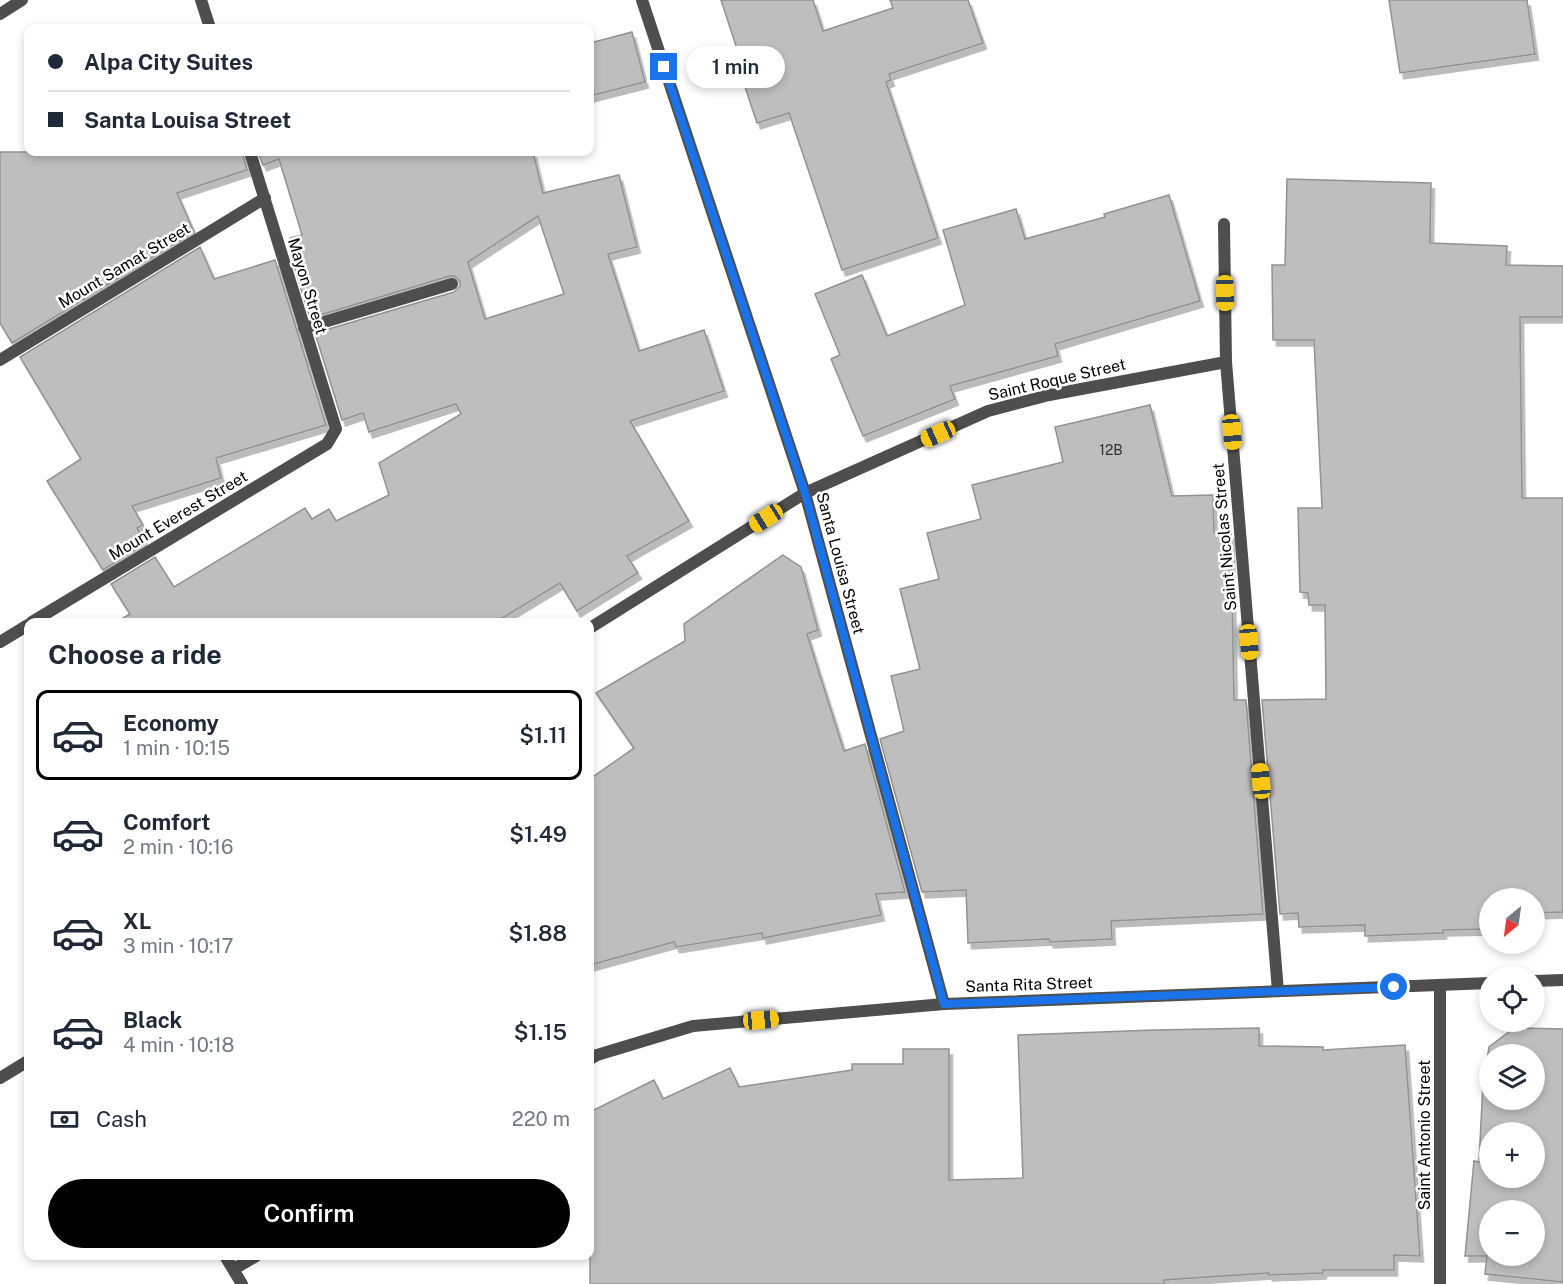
<!DOCTYPE html>
<meta charset="utf-8">
<style>
body{margin:0;font-family:"Public Sans",sans-serif;background:#f6f6f7;color:#1f2937;height:100vh;display:flex;flex-direction:column;font-size:22px;white-space:nowrap}
*{box-sizing:border-box;margin:0}
p{font-size:20px;color:#747a83}
.icon{flex:none;width:33px;height:33px;fill:none;stroke:currentColor;stroke-width:2;stroke-linecap:round;stroke-linejoin:round}
.map{position:relative;flex:1;overflow:hidden}
.sheet{position:absolute;left:24px;top:618px;width:570px;height:642px;display:flex;flex-direction:column;background:#fff;border-radius:12px;box-shadow:0 3px 9px #0003}
.sheet>*{flex:none}
.top-card{position:absolute;left:24px;top:24px;width:570px;height:132px;border-radius:12px;box-shadow:0 3px 9px #0003;display:grid;align-content:center;height:132px;padding:0 24px;background:#fff}
.needle{width:39px;rotate:209deg}
.controls{position:absolute;left:1479px;top:888px;display:grid;gap:12px}
.controls a{display:grid;place-items:center;width:66px;height:66px;border-radius:50%;background:#fff;box-shadow:0 3px 9px #0003;font-size:30px}
.end{position:absolute;width:27px;height:27px;margin:-14px;border:8px solid #1a73e8;background:#fff;box-shadow:0 0 0 3px #fff}
.from{border-radius:50%}
.bubble{position:absolute;height:42px;border-radius:21px;background:#fff;box-shadow:0 3px 9px #0003;font-size:20px;font-weight:600;line-height:42px;text-align:center}
.car{position:absolute;width:18px;height:36px;margin:-18px -9px;border-radius:8px;box-shadow:0 0 4px 2px #0007;background:linear-gradient(#f5c518 24%,#345 0 40%,#f5c518 0 76%,#345 0 86%,#f5c518 0)}
.top-card b{display:flex;align-items:center;gap:21px;height:57px;font-size:22px}
.top-card b+b{border-top:2px solid #e0e1e3}
.top-card i{width:15px;height:15px;background:#1f2937}
ul{padding:0;list-style:none}
li{display:flex;align-items:center;gap:18px;height:90px;margin:0 12px 9px;padding:0 12px;border:3px solid transparent;border-radius:12px}
li div{flex:1}
li b{display:block;font-size:22px}
li em{font-style:normal;font-weight:600}
li.selected{border-color:#000}
li>.icon{width:54px;height:54px;stroke-width:1.5}
h2{padding:0 24px;font-size:27px;line-height:72px}
.pay{display:flex;align-items:center;gap:15px;height:66px;padding:0 24px;font-size:22px}
.pay p{margin-inline-start:auto}
.primary-button{display:flex;gap:12px;margin-top:auto;padding:12px 24px}
.primary-button a{flex:1;height:69px;border-radius:36px;background:#000;color:#fff;font-size:24px;font-weight:600;line-height:69px;text-align:center}
.map>svg:first-child{display:block}
</style>
<div class="map">
<svg width="1563" height="1284" viewBox="0 0 1563 1284">
<defs>
<filter id="shadow"><feDropShadow dx="3.5" dy="6" stdDeviation="0" flood-color="#0004"/></filter>
</defs>
<rect width="100%" height="100%" fill="#fff"/>
<g fill="#bebebe" stroke="#929292" stroke-width="1.5" fill-rule="evenodd" filter="url(#shadow)">
<path d="M 721,0 L 813,0 L 823,31 L 893,8 L 890,0 L 968,0 L 983,43 L 889,74 L 891,80 L 886,82 L 938,238 L 842,270 L 789,113 L 757,123 L 736,60 L 740,58 Z"/>
<path d="M 1389,0 L 1527,0 L 1535,54 L 1400,73 Z"/>
<path d="M 632,32 L 645,82 L 590,96 L 590,43 Z"/>
<path d="M 0,152 L 242,152 L 247,170 L 177,193 L 194,232 L 12,343 L 0,323 Z"/>
<path d="M 258,152 L 533,152 L 543,193 L 619,175 L 637,247 L 608,254 L 639,351 L 704,330 L 724,391 L 630,421 L 689,521 L 627,556 L 638,573 L 577,611 L 560,583 L 496,622 L 116,622 L 130,614 L 111,584 L 155,557 L 174,587 L 305,508 L 312,519 L 329,509 L 336,521 L 389,495 L 379,463 L 461,414 L 456,404 L 369,432 L 363,413 L 342,420 L 315,333 L 454,292 L 460,286 L 460,281 L 454,276 L 450,276 L 310,318 L 291,256 L 295,254 L 290,238 L 302,235 L 279,159 L 263,165 ZM 538,216 L 564,294 L 485,319 L 468,262 Z"/>
<path d="M 1287,179 L 1431,183 L 1430,243 L 1507,246 L 1506,265 L 1563,266 L 1563,317 L 1520,317 L 1522,498 L 1563,498 L 1563,912 L 1534,913 L 1534,898 L 1490,898 L 1490,929 L 1443,930 L 1443,933 L 1365,936 L 1365,925 L 1299,927 L 1298,913 L 1280,914 L 1262,700 L 1326,699 L 1325,605 L 1309,605 L 1308,593 L 1300,592 L 1298,508 L 1322,508 L 1314,340 L 1273,340 L 1272,265 L 1285,265 Z"/>
<path d="M 1169,195 L 1200,301 L 1055,344 L 1058,356 L 950,386 L 955,399 L 863,436 L 831,359 L 840,355 L 815,294 L 862,275 L 887,336 L 965,305 L 943,230 L 1016,209 L 1025,239 L 1105,217 L 1104,214 Z"/>
<path d="M 200,247 L 214,279 L 275,260 L 326,425 L 216,458 L 221,478 L 132,506 L 143,525 L 137,528 L 146,543 L 103,570 L 47,481 L 81,459 L 20,357 Z"/>
<path d="M 1150,405 L 1172,496 L 1213,495 L 1214,533 L 1231,533 L 1234,700 L 1246,700 L 1263,914 L 1111,921 L 1112,939 L 1050,942 L 1049,939 L 968,943 L 966,890 L 922,892 L 880,739 L 904,731 L 891,676 L 920,669 L 900,589 L 939,579 L 927,533 L 981,519 L 972,485 L 1063,462 L 1055,427 Z"/>
<path d="M 783,555 L 801,567 L 818,630 L 807,634 L 820,676 L 844,751 L 865,744 L 905,892 L 876,894 L 881,915 L 763,938 L 762,933 L 676,947 L 674,942 L 590,965 L 590,779 L 634,748 L 596,693 L 685,641 L 684,624 Z"/>
<path d="M 1259,1028 L 1259,1046 L 1323,1047 L 1323,1050 L 1405,1045 L 1420,1256 L 1394,1255 L 1394,1270 L 1323,1270 L 1323,1273 L 1269,1275 L 1269,1273 L 1164,1280 L 1164,1284 L 590,1284 L 590,1112 L 654,1080 L 663,1099 L 730,1068 L 739,1087 L 852,1070 L 852,1064 L 903,1064 L 903,1049 L 949,1049 L 949,1180 L 1023,1178 L 1018,1035 L 1155,1030 Z"/>
<path d="M 1514,1028 L 1563,1029 L 1563,1282 L 1485,1274 L 1487,1256 L 1465,1256 L 1474,1161 L 1479,1162 L 1483,1083 L 1489,1047 ZM 1490,1054 L 1534,1054 L 1534,1100 L 1490,1100 ZM 1490,1132 L 1534,1132 L 1534,1178 L 1490,1178 ZM 1490,1210 L 1534,1210 L 1534,1256 L 1490,1256 Z"/>
</g>
<g fill="none" stroke-linecap="round" stroke-linejoin="round">
<g stroke="#4e4e4e" stroke-width="12">
<path d="M 304,328 L 452,284"/>
<path d="M 0,1078 L 28,1061"/>
</g>
<g stroke="#4e4e4e" stroke-width="12">
<path d="M 201,0 L 210,28"/>
<path d="M 642,0 L 805,493 L 944,1004"/>
<path d="M 0,14 L 22,0"/>
<path d="M 1224,224 L 1226,362 L 1278,991"/>
<path d="M 0,360 L 265,198"/>
<path d="M 32,622 L 327,444 L 336,429 L 250,152"/>
<path d="M 590,628 L 805,493 L 988,411 L 1049,395 L 1226,362"/>
<path d="M 0,642 L 28,625"/>
<path d="M 1534,981 L 1563,980"/>
<path d="M 590,1059 L 597,1055 L 693,1026 L 944,1004 L 1490,983"/>
<path d="M 225,1256 L 242,1284"/>
<path d="M 234,1269 L 256,1256"/>
<path d="M 1440,1284 L 1440,985"/>
</g>
</g>
<g fill="none" stroke-linecap="round" stroke-linejoin="round">
<path stroke="#1a73e8" stroke-width="8" d="M 664,67 L 805,493 L 944,1004 L 1394,987"/>
</g>
<g text-anchor="middle" stroke-width="5" stroke-linejoin="round" paint-order="stroke">
<g font-size="14" fill="#303030">
<text x="1111" y="455">12B</text>
</g>
<g font-size="16" fill="#000" stroke="#fff">
<text transform="translate(124 265) rotate(-31)" y="6">Mount Samat Street</text>
<text transform="translate(308 286) rotate(73)" y="6">Mayon Street</text>
<text transform="translate(1057 379) rotate(-13)" y="6">Saint Roque Street</text>
<text transform="translate(178 515) rotate(-31)" y="6">Mount Everest Street</text>
<text transform="translate(1224 537) rotate(-95)" y="6">Saint Nicolas Street</text>
<text transform="translate(841 563) rotate(75)" y="6">Santa Louisa Street</text>
<text transform="translate(1029 984) rotate(-2)" y="6">Santa Rita Street</text>
<text transform="translate(1424 1135) rotate(-90)" y="6">Saint Antonio Street</text>
</g>
</g>
</svg>
<div class="controls">
<a><svg class="needle" viewBox="-14 -14 28 28"><path d="M0-13l5 13h-10z" fill="#e53935"/><path d="M0 13l5-13h-10z" fill="#747a83"/></svg></a>
<a><svg class="icon" aria-label="locate" viewBox="0 0 24 24"><circle cx="12" cy="12" r="6"/><path d="M12 2v4M12 18v4M2 12h4M18 12h4"/></svg></a>
<a><svg class="icon" aria-label="layers" viewBox="0 0 24 24"><path d="M12 4l9 5-9 5-9-5zM3 14l9 5 9-5"/></svg></a>
<a>+</a>
<a>−</a>
</div>
<i class="end from" style="left:1394px;top:987px"></i>
<i class="end" style="left:664px;top:67px"></i>
<div class="bubble" style="left:686px;top:46px;width:99px">1 min</div>
<i class="car" style="left:1225px;top:293px;rotate:179deg"></i>
<i class="car" style="left:1232px;top:432px;rotate:175deg"></i>
<i class="car" style="left:938px;top:434px;rotate:246deg"></i>
<i class="car" style="left:766px;top:518px;rotate:238deg"></i>
<i class="car" style="left:1249px;top:642px;rotate:175deg"></i>
<i class="car" style="left:1261px;top:781px;rotate:355deg"></i>
<i class="car" style="left:761px;top:1020px;rotate:85deg"></i>
<div class="top-card">
<b><i class="from"></i>Alpa City Suites</b>
<b><i></i>Santa Louisa Street</b>
</div>
<section class="sheet">
<h2>Choose a ride</h2>
<ul>
<li class="selected"><svg class="icon" aria-label="car" viewBox="0 0 24 24"><path d="M5 17H2v-5l4-1 3-4h7l3 4 3 1v5h-3M9 17h6M6 11h13"/><circle cx="7" cy="17" r="2"/><circle cx="17" cy="17" r="2"/></svg><div><b>Economy</b><p>1 min · 10:15</p></div><em>$1.11</em></li>
<li><svg class="icon" aria-label="car" viewBox="0 0 24 24"><path d="M5 17H2v-5l4-1 3-4h7l3 4 3 1v5h-3M9 17h6M6 11h13"/><circle cx="7" cy="17" r="2"/><circle cx="17" cy="17" r="2"/></svg><div><b>Comfort</b><p>2 min · 10:16</p></div><em>$1.49</em></li>
<li><svg class="icon" aria-label="car" viewBox="0 0 24 24"><path d="M5 17H2v-5l4-1 3-4h7l3 4 3 1v5h-3M9 17h6M6 11h13"/><circle cx="7" cy="17" r="2"/><circle cx="17" cy="17" r="2"/></svg><div><b>XL</b><p>3 min · 10:17</p></div><em>$1.88</em></li>
<li><svg class="icon" aria-label="car" viewBox="0 0 24 24"><path d="M5 17H2v-5l4-1 3-4h7l3 4 3 1v5h-3M9 17h6M6 11h13"/><circle cx="7" cy="17" r="2"/><circle cx="17" cy="17" r="2"/></svg><div><b>Black</b><p>4 min · 10:18</p></div><em>$1.15</em></li>
</ul>
<div class="pay"><svg class="icon" aria-label="cash" viewBox="0 0 24 24"><path d="M3 7h18v10H3z"/><circle cx="12" cy="12" r="2"/></svg>Cash<p>220 m</p></div>
<div class="primary-button"><a>Confirm</a></div>
</section>
</div>
